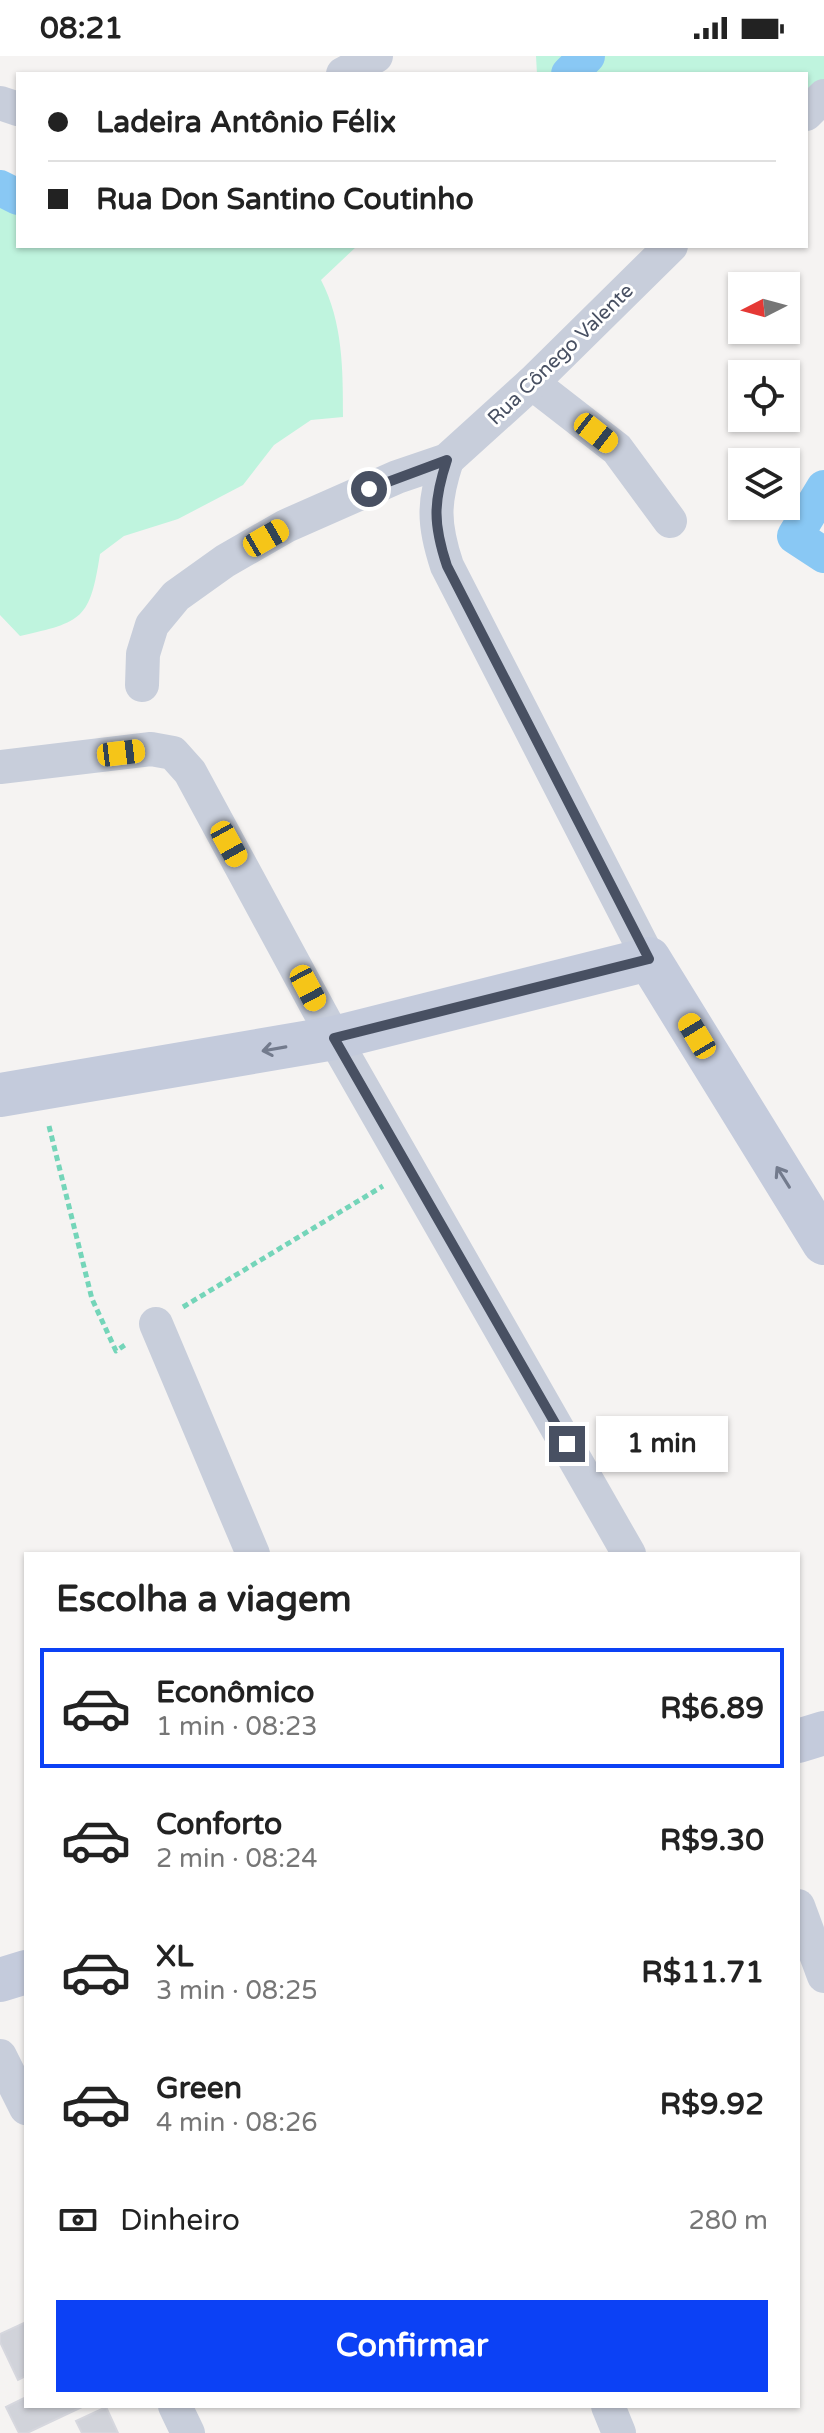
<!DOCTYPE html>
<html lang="pt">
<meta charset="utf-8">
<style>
body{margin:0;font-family:"Varela Round",sans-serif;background:#f2f2f2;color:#222;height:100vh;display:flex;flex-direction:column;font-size:30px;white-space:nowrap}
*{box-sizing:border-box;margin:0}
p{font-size:26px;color:#767676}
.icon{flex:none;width:44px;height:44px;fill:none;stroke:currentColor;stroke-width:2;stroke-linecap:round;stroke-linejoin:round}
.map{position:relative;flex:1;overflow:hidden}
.details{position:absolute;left:24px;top:1496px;width:776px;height:856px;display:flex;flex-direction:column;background:#fff;border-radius:0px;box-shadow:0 2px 6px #0004}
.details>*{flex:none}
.guide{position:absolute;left:16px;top:16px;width:792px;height:176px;border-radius:0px;box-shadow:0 2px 6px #0004;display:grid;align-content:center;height:176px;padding:0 32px;background:#fff}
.needle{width:52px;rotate:264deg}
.tools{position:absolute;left:728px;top:216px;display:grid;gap:16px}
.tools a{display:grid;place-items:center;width:72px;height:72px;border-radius:0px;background:#fff;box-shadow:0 2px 6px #0004;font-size:40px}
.end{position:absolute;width:36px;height:36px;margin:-18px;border:10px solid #485062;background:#fff;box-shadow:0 0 0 4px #fff}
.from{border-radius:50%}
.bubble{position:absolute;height:56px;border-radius:0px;background:#fff;box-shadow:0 2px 6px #0004;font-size:26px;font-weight:800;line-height:56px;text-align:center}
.car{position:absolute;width:24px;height:48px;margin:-24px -12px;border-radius:10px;box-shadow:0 0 6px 2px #0007;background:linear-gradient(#f5c518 24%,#345 0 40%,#f5c518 0 76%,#345 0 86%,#f5c518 0)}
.guide b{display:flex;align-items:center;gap:28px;height:76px;font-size:30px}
.guide b+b{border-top:2px solid #e0e0e0}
.guide i{width:20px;height:20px;background:#222}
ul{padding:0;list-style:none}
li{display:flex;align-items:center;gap:24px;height:120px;margin:0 16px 12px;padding:0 16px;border:4px solid transparent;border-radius:0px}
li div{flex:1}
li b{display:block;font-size:30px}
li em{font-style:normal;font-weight:800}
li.selected{border-color:#0c41f5}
li>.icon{width:72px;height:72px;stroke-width:1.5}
h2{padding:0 32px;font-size:36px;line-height:96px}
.pay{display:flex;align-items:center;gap:20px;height:88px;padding:0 32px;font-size:30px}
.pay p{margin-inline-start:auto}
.cta{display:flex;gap:16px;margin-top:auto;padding:16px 32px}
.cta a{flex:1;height:92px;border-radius:0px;background:#0c41f5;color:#fff;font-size:32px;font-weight:800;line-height:92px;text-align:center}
.status{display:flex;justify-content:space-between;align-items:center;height:56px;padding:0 40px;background:#fff;direction:ltr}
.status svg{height:22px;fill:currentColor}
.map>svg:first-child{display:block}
</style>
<div class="status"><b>08:21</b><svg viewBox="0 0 49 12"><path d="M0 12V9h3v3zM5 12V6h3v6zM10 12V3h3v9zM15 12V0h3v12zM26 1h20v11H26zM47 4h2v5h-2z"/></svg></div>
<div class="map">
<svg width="824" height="2377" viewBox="0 0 824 2377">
<rect width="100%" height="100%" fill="#f5f3f2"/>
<g fill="#bff4de">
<path d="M 536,0 L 824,0 L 824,42 L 806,40 L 806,18 L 537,18 Z"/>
<path d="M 0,119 L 18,130 L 18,190 L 357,190 L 321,224 C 343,266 343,314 343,361 L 311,364 L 274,389 L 243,429 L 178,463 L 124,480 L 100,498 C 90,563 83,566 20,580 L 0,559 Z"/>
</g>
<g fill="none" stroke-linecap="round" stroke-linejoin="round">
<g stroke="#89c8f4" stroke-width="36">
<path d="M 569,18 L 587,0"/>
<path d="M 0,132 L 18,141"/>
<path d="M 824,432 L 795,480 L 824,499"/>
</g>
</g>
<g fill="#d1d3da" stroke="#d6d7de" stroke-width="2">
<path d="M 26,2266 L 26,2320 L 18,2324 L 0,2286 L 0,2278 Z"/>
<path d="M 26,2341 L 26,2350 L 84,2350 L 27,2377 L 19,2377 L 6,2351 Z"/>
<path d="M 106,2351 L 118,2377 L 82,2377 L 76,2365 Z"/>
</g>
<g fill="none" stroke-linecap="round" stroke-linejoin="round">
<g stroke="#74d5b9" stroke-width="5" stroke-dasharray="6 4" stroke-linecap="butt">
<path d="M 49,1070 L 92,1243 L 116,1295 L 128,1287"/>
<path d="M 183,1251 L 383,1130"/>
</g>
<g stroke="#c8cedb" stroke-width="34">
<path d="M 343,18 L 376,0"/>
<path d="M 0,47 L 18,53"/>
<path d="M 806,58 L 824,40"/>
<path d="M 532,327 L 617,393 L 670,465"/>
<path d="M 447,404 C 433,446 433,468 447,510 L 649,903"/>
<path d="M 142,629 L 143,598 L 152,569 L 176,540 L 225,505 L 286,470 L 397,421 L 447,404 L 532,327 L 671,190"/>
<path d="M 0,711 L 151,693 L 173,697 L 190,716 L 334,982 L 629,1498"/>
<path d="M 156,1268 L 253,1498"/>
<path d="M 798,1850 L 824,1920"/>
<path d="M 0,2000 L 26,2052"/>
<path d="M 175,2350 L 188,2377"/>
<path d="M 608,2350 L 619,2377"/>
</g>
<g stroke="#c4cbdc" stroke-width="44">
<path d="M 0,1039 L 334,982 L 649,903 L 824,1187"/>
<path d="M 798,1685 L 824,1677"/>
<path d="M 0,1924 L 26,1916"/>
</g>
</g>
<defs><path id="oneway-shaft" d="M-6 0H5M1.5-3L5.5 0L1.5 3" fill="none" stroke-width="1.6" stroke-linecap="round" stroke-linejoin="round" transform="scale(2)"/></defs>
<g stroke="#737b8d">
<use href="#oneway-shaft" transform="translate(274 993) rotate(170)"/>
<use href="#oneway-shaft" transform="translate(783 1121) rotate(-122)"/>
</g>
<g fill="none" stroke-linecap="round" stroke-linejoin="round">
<path stroke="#485062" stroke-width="10" d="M 369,433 L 447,404 C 433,446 433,468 447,510 L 649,903 L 334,982 L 567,1388"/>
</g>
<g text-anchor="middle" stroke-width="6" stroke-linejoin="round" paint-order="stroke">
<g font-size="20" fill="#485062" stroke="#fff">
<text transform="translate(560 298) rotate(-44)" y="7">Rua Cônego Valente</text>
</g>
</g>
</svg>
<div class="tools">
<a><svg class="needle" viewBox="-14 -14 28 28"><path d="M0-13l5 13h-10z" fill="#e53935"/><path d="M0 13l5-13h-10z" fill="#767676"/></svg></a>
<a><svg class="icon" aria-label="locate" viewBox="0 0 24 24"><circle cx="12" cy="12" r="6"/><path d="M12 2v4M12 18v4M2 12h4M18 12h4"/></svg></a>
<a><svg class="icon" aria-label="layers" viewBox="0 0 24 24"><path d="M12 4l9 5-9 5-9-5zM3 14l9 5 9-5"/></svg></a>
</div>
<i class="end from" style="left:369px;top:433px"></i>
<i class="end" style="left:567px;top:1388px"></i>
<div class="bubble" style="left:596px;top:1360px;width:132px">1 min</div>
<i class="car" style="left:596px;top:377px;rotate:128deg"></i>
<i class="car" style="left:266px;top:482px;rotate:60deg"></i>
<i class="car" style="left:121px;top:697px;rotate:83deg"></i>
<i class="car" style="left:229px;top:788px;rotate:151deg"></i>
<i class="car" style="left:308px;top:932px;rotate:152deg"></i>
<i class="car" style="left:697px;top:980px;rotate:329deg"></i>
<div class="guide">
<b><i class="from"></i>Ladeira Antônio Félix</b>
<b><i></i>Rua Don Santino Coutinho</b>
</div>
<section class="details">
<h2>Escolha a viagem</h2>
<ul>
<li class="selected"><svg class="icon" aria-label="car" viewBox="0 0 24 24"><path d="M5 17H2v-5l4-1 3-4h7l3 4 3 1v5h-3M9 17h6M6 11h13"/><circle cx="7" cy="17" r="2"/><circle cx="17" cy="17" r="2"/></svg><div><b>Econômico</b><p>1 min · 08:23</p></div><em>R$6.89</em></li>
<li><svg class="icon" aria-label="car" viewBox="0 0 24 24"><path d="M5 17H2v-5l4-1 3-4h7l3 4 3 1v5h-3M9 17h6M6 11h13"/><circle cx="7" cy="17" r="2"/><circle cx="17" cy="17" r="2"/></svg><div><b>Conforto</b><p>2 min · 08:24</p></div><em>R$9.30</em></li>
<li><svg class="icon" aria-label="car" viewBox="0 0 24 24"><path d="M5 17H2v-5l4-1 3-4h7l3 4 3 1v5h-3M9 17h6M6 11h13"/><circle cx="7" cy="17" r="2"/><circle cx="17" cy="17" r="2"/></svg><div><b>XL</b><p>3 min · 08:25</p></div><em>R$11.71</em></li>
<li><svg class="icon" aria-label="car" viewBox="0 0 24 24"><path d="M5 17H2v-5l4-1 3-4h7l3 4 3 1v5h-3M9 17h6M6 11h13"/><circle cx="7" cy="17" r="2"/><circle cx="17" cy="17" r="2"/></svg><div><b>Green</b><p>4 min · 08:26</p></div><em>R$9.92</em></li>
</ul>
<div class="pay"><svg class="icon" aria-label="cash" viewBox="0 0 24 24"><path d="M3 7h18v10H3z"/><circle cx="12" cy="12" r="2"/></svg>Dinheiro<p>280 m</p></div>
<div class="cta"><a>Confirmar</a></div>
</section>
</div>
